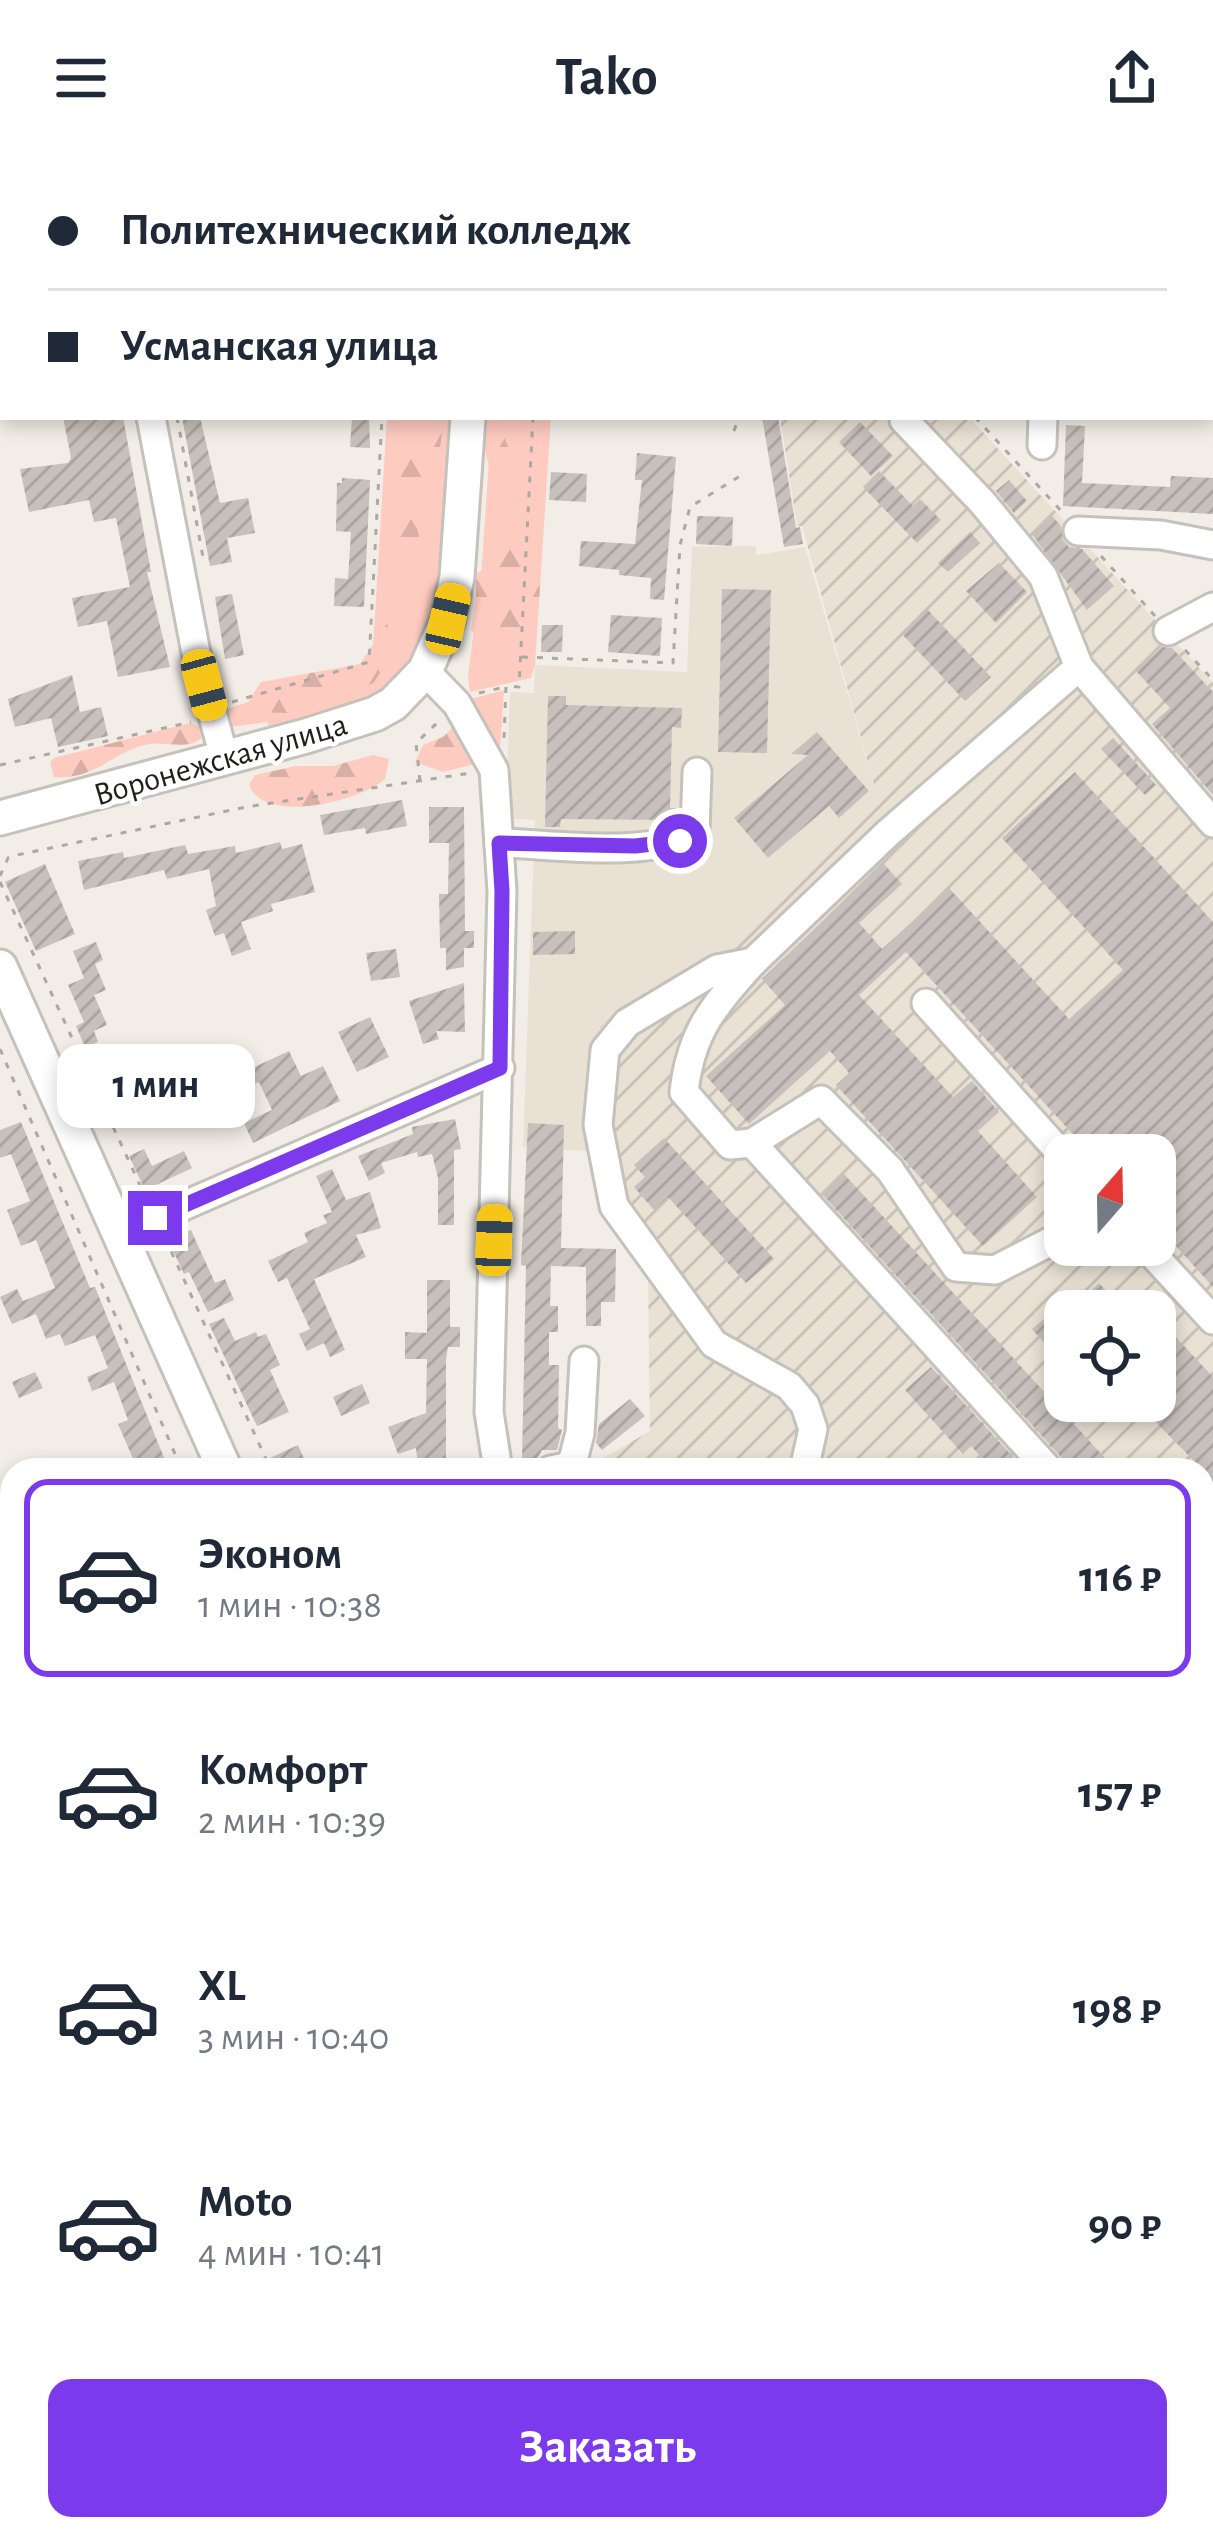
<!DOCTYPE html>
<html lang="ru">
<meta charset="utf-8">
<style>
body{margin:0;font-family:"Alegreya Sans",sans-serif;background:#f6f6f7;color:#1f2937;height:100vh;display:flex;flex-direction:column;font-size:45px;white-space:nowrap}
*{box-sizing:border-box;margin:0}
p{font-size:39px;color:#747a83}
.icon{flex:none;width:66px;height:66px;fill:none;stroke:currentColor;stroke-width:2;stroke-linecap:round;stroke-linejoin:round}
.map{position:relative;flex:1;overflow:hidden}
.sheet{position:absolute;left:0px;top:1302px;width:1215px;height:1083px;display:flex;flex-direction:column;background:#fff;border-radius:36px 36px 0 0;box-shadow:0 6px 18px #0003}
.sheet>*{flex:none}
.top-card{position:absolute;left:0px;top:0px;width:1215px;height:264px;box-shadow:0 6px 18px #0003;display:grid;align-content:center;height:264px;padding:0 48px;background:#fff}
.needle{width:78px;rotate:20deg}
.buttons{position:absolute;left:1044px;top:978px;display:grid;gap:24px}
.buttons a{display:grid;place-items:center;width:132px;height:132px;border-radius:24px;background:#fff;box-shadow:0 6px 18px #0003;font-size:60px}
.end{position:absolute;width:54px;height:54px;margin:-27px;border:15px solid #7c3aed;background:#fff;box-shadow:0 0 0 6px #fff}
.from{border-radius:50%}
.bubble{position:absolute;height:84px;border-radius:24px;background:#fff;box-shadow:0 6px 18px #0003;font-size:39px;font-weight:600;line-height:84px;text-align:center}
.car{position:absolute;width:36px;height:72px;margin:-36px -18px;border-radius:15px;box-shadow:0 0 9px 3px #0007;background:linear-gradient(#f5c518 24%,#345 0 40%,#f5c518 0 76%,#345 0 86%,#f5c518 0)}
.top-card b{display:flex;align-items:center;gap:42px;height:114px;font-size:45px}
.top-card b+b{border-top:3px solid #e0e1e3}
.top-card i{width:30px;height:30px;background:#1f2937}
ul{padding:21px 0 0;list-style:none}
li{display:flex;align-items:center;gap:36px;height:198px;margin:0 24px 18px;padding:0 24px;border:6px solid transparent;border-radius:24px}
li div{flex:1}
li b{display:block;font-size:45px}
li em{font-style:normal;font-weight:600}
li.current{border-color:#7c3aed}
li>.icon{width:108px;height:108px;stroke-width:1.5}
.button{display:flex;gap:24px;margin-top:auto;padding:24px 48px}
.button a{flex:1;height:138px;border-radius:24px;background:#7c3aed;color:#fff;font-size:48px;font-weight:600;line-height:138px;text-align:center}
header{display:flex;justify-content:space-between;align-items:center;height:156px;padding:0 48px;background:#fff;font-size:54px;font-weight:600}
.map>svg:first-child{display:block}
</style>
<header><svg class="icon" aria-label="menu" viewBox="0 0 24 24"><path d="M4 6h16M4 12h16M4 18h16"/></svg>Tako<svg class="icon" aria-label="share" viewBox="0 0 24 24"><path d="M12 15V3M7 8l5-5 5 5M5 13v7h14v-7"/></svg></header>
<div class="map">
<svg width="1213" height="2383" viewBox="0 0 1213 2383">
<defs>
<pattern id="industrial-furrows" width="10" height="10" patternUnits="userSpaceOnUse" patternTransform="scale(3)"><rect width="10" height="10" fill="#eae1d5"/><path d="M-1 1l2-2M0 10L10 0M9 11l2-2" fill="none" stroke="#c8c1b6"/></pattern>
<pattern id="forest-firs" width="22" height="20" patternUnits="userSpaceOnUse" patternTransform="scale(3)"><rect width="22" height="20" fill="#fecbc0"/><path d="M5 1l3.5 6h-7zM16 11l3.5 6h-7z" fill="#d9aea5"/></pattern>
<pattern id="building-hatch" width="6" height="6" patternUnits="userSpaceOnUse" patternTransform="scale(3)"><rect width="6" height="6" fill="#c7c0bc"/><path d="M-1 1l2-2M0 6l6-6M5 7l2-2" fill="none" stroke="#aba5a1"/></pattern>
</defs>
<rect width="100%" height="100%" fill="#f2ede7"/>
<g fill="#eae1d5">
<path d="M 755,390 L 757,399 L 805,391 L 877,639 L 813,711 L 667,833 L 600,871 L 588,995 L 523,991 L 535,664 L 505,662 L 510,536 L 534,537 L 535,509 L 687,516 L 692,391 Z"/>
<path d="M 0,1838 L 12,1867 L 12,2064 L 0,2069 Z"/>
</g>
<path fill="url(#industrial-furrows)" fill-rule="evenodd" d="M 780,261 L 969,261 L 1213,527 L 1213,2383 L 1023,2383 L 1013,2373 L 1203,2373 L 1203,1314 L 583,1314 L 650,1275 L 648,1116 L 605,1053 L 588,995 L 600,871 L 641,842 L 667,833 L 813,711 L 877,639 L 802,370 L 797,370 ZM 1065,999 L 1155,999 L 1155,1089 L 1065,1089 ZM 1065,1155 L 1155,1155 L 1155,1245 L 1065,1245 Z"/>
<g fill="#fecbc0">
<path d="M 387,261 L 453,261 C 448,335 454,491 386,536 C 358,554 303,563 270,573 L 267,566 L 230,571 L 221,558 L 226,553 L 372,507 Z"/>
<path d="M 492,261 L 551,261 L 535,509 L 531,522 L 470,536 L 468,520 L 481,421 Z"/>
<path d="M 504,534 L 500,594 L 471,543 Z"/>
</g>
<g fill="url(#forest-firs)">
<path d="M 393,261 L 444,261 L 440,292 L 450,315 L 446,331 L 421,341 L 404,334 L 386,317 L 394,283 Z"/>
<path d="M 487,261 L 501,261 L 505,283 L 519,316 L 506,318 L 488,307 L 484,291 Z"/>
<path d="M 402,355 L 415,364 L 423,397 L 417,404 L 395,402 L 382,388 L 383,364 Z"/>
<path d="M 510,393 C 549,401 546,454 522,479 C 515,486 505,487 497,493 L 481,487 L 471,473 L 476,446 L 475,419 Z"/>
<path d="M 415,446 L 426,449 C 422,468 410,472 398,485 C 387,497 384,514 374,526 C 368,533 297,556 287,557 C 275,557 261,556 250,555 L 249,544 L 261,526 L 360,508 C 379,483 384,460 415,446 Z"/>
<path d="M 190,567 L 203,572 L 201,583 C 183,595 165,584 145,589 C 111,597 96,624 54,621 L 50,606 L 54,602 Z"/>
<path d="M 452,572 L 480,593 L 475,608 L 443,616 L 415,606 L 423,589 L 443,581 Z"/>
<path d="M 373,599 L 389,603 L 385,623 C 361,645 262,670 249,628 L 255,619 L 296,610 L 333,610 Z"/>
</g>
<g fill="url(#building-hatch)">
<path d="M 63,261 L 123,261 L 151,416 L 147,416 L 170,511 L 118,521 L 107,465 L 78,471 L 72,442 L 130,431 L 116,362 L 94,366 L 89,344 L 29,356 L 20,313 L 68,307 L 71,302 Z"/>
<path d="M 182,261 L 200,261 L 220,347 L 248,342 L 255,377 L 227,382 L 232,406 L 210,410 Z"/>
<path d="M 352,261 L 369,261 L 370,292 L 350,291 Z"/>
<path d="M 762,261 L 778,261 L 796,372 L 800,371 L 803,388 L 784,391 Z"/>
<path d="M 860,266 L 893,300 L 871,320 L 839,286 Z"/>
<path d="M 1066,269 L 1085,270 L 1082,327 L 1170,331 L 1171,320 L 1213,322 L 1213,358 L 1063,350 Z"/>
<path d="M 637,297 L 676,301 L 664,444 L 650,443 L 651,422 L 619,419 L 619,414 L 579,410 L 581,385 L 635,388 L 642,324 L 635,324 Z"/>
<path d="M 879,315 L 913,350 L 920,343 L 941,364 L 917,387 L 863,331 Z"/>
<path d="M 551,316 L 587,318 L 586,346 L 549,344 Z"/>
<path d="M 342,322 L 370,324 L 364,451 L 334,450 L 335,422 L 348,423 L 351,376 L 336,375 L 337,327 L 342,327 Z"/>
<path d="M 1009,324 L 1027,345 L 1014,357 L 996,335 Z"/>
<path d="M 697,360 L 733,361 L 732,390 L 696,388 Z"/>
<path d="M 1052,360 L 1061,370 L 1063,384 L 1069,391 L 1082,393 L 1114,430 L 1087,454 L 1032,378 Z"/>
<path d="M 970,376 L 980,387 L 948,416 L 938,407 Z"/>
<path d="M 999,407 L 1027,436 L 996,467 L 966,435 Z"/>
<path d="M 722,433 L 771,434 L 767,597 L 718,596 Z"/>
<path d="M 232,438 L 244,499 L 225,503 L 215,441 Z"/>
<path d="M 927,453 L 991,521 L 965,545 L 901,477 Z"/>
<path d="M 611,459 L 662,462 L 660,500 L 608,496 Z"/>
<path d="M 542,469 L 563,469 L 562,496 L 541,496 Z"/>
<path d="M 1162,491 L 1172,492 L 1213,536 L 1213,639 L 1152,568 L 1170,552 L 1136,515 Z"/>
<path d="M 72,519 L 80,556 L 101,551 L 108,580 L 58,591 L 51,562 L 15,571 L 8,543 Z"/>
<path d="M 548,540 L 566,540 L 566,549 L 682,552 L 681,572 L 672,571 L 670,652 L 676,652 L 676,664 L 561,663 L 560,671 L 545,671 Z"/>
<path d="M 817,576 L 869,635 L 839,662 L 829,650 L 768,702 L 734,662 L 808,599 L 791,598 Z"/>
<path d="M 1113,582 L 1156,629 L 1145,639 L 1101,593 Z"/>
<path d="M 1075,616 L 1213,766 L 1213,1131 L 1155,1067 L 1155,999 L 1092,999 L 906,796 L 859,839 L 953,941 L 972,925 L 999,956 L 978,975 L 1037,1041 L 983,1090 L 836,929 L 849,917 L 830,895 L 749,968 L 706,920 L 785,849 L 762,823 L 883,707 L 902,728 L 859,767 L 882,793 L 949,732 L 1069,863 L 1123,814 L 1002,682 Z"/>
<path d="M 402,644 L 407,670 L 366,678 L 365,672 L 324,679 L 320,659 Z"/>
<path d="M 429,651 L 464,651 L 465,775 L 474,775 L 474,792 L 464,792 L 464,811 L 446,814 L 446,792 L 440,792 L 439,738 L 448,738 L 449,687 L 429,687 Z"/>
<path d="M 280,686 L 282,693 L 302,688 L 315,736 L 271,748 L 273,755 L 241,766 L 251,793 L 232,800 L 224,777 L 215,780 L 206,754 L 216,750 L 209,713 L 167,723 L 164,714 L 84,734 L 78,705 L 123,696 L 124,702 L 185,689 L 188,698 L 235,690 L 236,697 Z"/>
<path d="M 45,708 L 75,778 L 36,795 L 5,726 Z"/>
<path d="M 575,775 L 575,798 L 533,799 L 533,776 Z"/>
<path d="M 96,786 L 103,804 L 95,808 L 106,834 L 94,839 L 107,869 L 94,875 L 98,886 L 85,891 L 76,870 L 84,866 L 68,829 L 84,822 L 73,795 Z"/>
<path d="M 396,793 L 400,821 L 371,825 L 366,797 Z"/>
<path d="M 464,827 L 465,876 L 436,875 L 439,883 L 423,888 L 409,845 Z"/>
<path d="M 370,861 L 389,901 L 357,916 L 338,876 Z"/>
<path d="M 289,895 L 301,920 L 323,910 L 340,945 L 253,987 L 244,967 L 272,954 L 259,926 L 252,929 L 246,915 Z"/>
<path d="M 124,911 L 142,962 L 120,971 L 97,921 Z"/>
<path d="M 455,963 L 461,993 L 454,994 L 454,1069 L 438,1069 L 438,1022 L 432,998 L 418,1001 L 417,996 L 381,1007 L 385,1017 L 369,1025 L 358,1000 L 413,978 L 412,971 Z"/>
<path d="M 21,966 L 90,1132 L 95,1131 L 169,1314 L 138,1314 L 118,1268 L 128,1264 L 114,1226 L 92,1235 L 87,1221 L 108,1212 L 95,1179 L 65,1190 L 60,1178 L 46,1183 L 36,1158 L 12,1168 L 0,1141 L 17,1133 L 23,1145 L 55,1132 L 36,1084 L 21,1090 L 7,1054 L 30,1045 L 11,998 L 0,1002 L 0,974 Z"/>
<path d="M 528,967 L 564,969 L 561,1092 L 616,1093 L 615,1146 L 601,1146 L 601,1170 L 586,1170 L 586,1111 L 551,1110 L 550,1150 L 558,1150 L 558,1176 L 549,1176 L 549,1209 L 559,1209 L 558,1272 L 562,1274 L 557,1294 L 542,1294 L 536,1305 L 522,1305 L 526,1110 L 521,1109 Z"/>
<path d="M 664,982 L 774,1103 L 746,1127 L 668,1041 L 654,1054 L 634,1031 L 645,1021 L 634,1009 Z"/>
<path d="M 144,993 L 152,1010 L 184,995 L 192,1012 L 145,1034 L 129,1000 Z"/>
<path d="M 332,1013 L 346,1044 L 370,1036 L 381,1072 L 356,1079 L 366,1101 L 314,1123 L 345,1194 L 330,1201 L 324,1187 L 307,1195 L 299,1178 L 310,1173 L 287,1122 L 278,1126 L 268,1105 L 308,1086 L 304,1077 L 327,1067 L 323,1059 L 332,1056 L 316,1020 Z"/>
<path d="M 844,1018 L 1116,1314 L 1067,1314 L 1062,1302 L 822,1038 Z"/>
<path d="M 191,1074 L 215,1127 L 225,1123 L 234,1144 L 208,1156 L 189,1116 L 184,1118 L 168,1084 Z"/>
<path d="M 427,1124 L 450,1124 L 450,1171 L 460,1171 L 460,1191 L 448,1191 L 446,1203 L 446,1307 L 418,1310 L 416,1292 L 398,1298 L 388,1271 L 426,1257 L 427,1203 L 405,1203 L 405,1176 L 427,1177 Z"/>
<path d="M 1099,1127 L 1125,1155 L 1069,1155 Z"/>
<path d="M 1155,1159 L 1213,1221 L 1213,1329 L 1203,1314 L 1135,1245 L 1155,1245 Z"/>
<path d="M 1046,1161 L 1065,1181 L 1065,1194 L 1057,1201 L 1032,1173 Z"/>
<path d="M 224,1162 L 235,1185 L 256,1176 L 258,1181 L 266,1178 L 280,1209 L 270,1214 L 289,1256 L 257,1270 L 209,1168 Z"/>
<path d="M 931,1211 L 1025,1314 L 993,1314 L 971,1290 L 963,1298 L 905,1234 Z"/>
<path d="M 35,1216 L 43,1232 L 19,1242 L 12,1226 Z"/>
<path d="M 362,1228 L 370,1247 L 341,1260 L 333,1241 Z"/>
<path d="M 630,1243 L 645,1260 L 602,1294 L 596,1287 L 599,1268 Z"/>
<path d="M 298,1289 L 309,1314 L 276,1314 L 270,1302 Z"/>
</g>
<g fill="none" stroke-linecap="round" stroke-linejoin="round">
<defs>
<g id="minor">
<path d="M 104,0 L 104,3"/>
<path d="M 809,0 L 810,3"/>
<path d="M 1056,3 L 1056,0"/>
<path d="M 1212,36 L 1213,36"/>
<path d="M 0,157 L 3,156"/>
<path d="M 151,261 L 197,502 L 225,604"/>
<path d="M 904,264 L 982,346 L 1043,420 L 1079,511"/>
<path d="M 1042,289 L 1043,261"/>
<path d="M 1078,375 L 1161,379 L 1213,389"/>
<path d="M 1168,475 L 1213,451"/>
<path d="M 425,515 L 457,548 L 494,614 L 502,735 L 489,1256 L 498,1314"/>
<path d="M 499,687 C 553,688 649,703 695,676 L 697,616"/>
<path d="M 753,806 C 713,851 691,875 684,936 L 730,989 L 752,987 L 1049,1314"/>
<path d="M 926,847 L 1065,1002"/>
<path d="M 752,987 L 821,944 L 890,1014 L 956,1111 L 995,1114 L 1065,1078"/>
<path d="M 119,1078 L 500,912"/>
<path d="M 1144,1089 L 1213,1164"/>
<path d="M 551,1314 L 566,1311 L 573,1304 L 580,1277 L 584,1205"/>
<path d="M 804,1314 L 813,1273 L 805,1249 L 789,1230 L 714,1188 L 614,1050 L 598,969 L 605,894 L 627,867 L 717,813 L 753,806 L 888,677 L 1079,511 L 1213,667"/>
<path d="M 0,1352 L 12,1378"/>
<path d="M 1203,1378 L 1213,1369"/>
<path d="M 1203,1493 L 1213,1504"/>
<path d="M 0,1599 L 12,1593"/>
<path d="M 1203,1795 L 1213,1805"/>
<path d="M 0,1819 L 12,1813"/>
<path d="M 0,2077 L 12,2072"/>
<path d="M 0,2277 L 12,2272"/>
<path d="M 73,2373 L 78,2383"/>
<path d="M 260,2373 L 264,2383"/>
<path d="M 461,2373 L 466,2383"/>
<path d="M 971,2373 L 981,2383"/>
</g>
<g id="major">
<path d="M 482,3 L 482,0"/>
<path d="M 0,662 L 306,580 L 375,558 L 393,548 L 425,515 L 448,463 L 457,421 L 468,261"/>
<path d="M 0,811 L 225,1314"/>
<path d="M 705,2373 L 709,2383"/>
</g>
</defs>
<use href="#minor" stroke="#c5c1bb" stroke-width="33"/>
<use href="#major" stroke="#c5c1bb" stroke-width="39"/>
<g stroke="#aca8a3" stroke-width="3" stroke-dasharray="6 9" stroke-linecap="butt">
<path d="M 131,0 L 131,3"/>
<path d="M 395,3 L 395,0"/>
<path d="M 547,3 L 548,0"/>
<path d="M 177,261 L 203,401"/>
<path d="M 975,261 L 1063,357"/>
<path d="M 734,275 L 739,261"/>
<path d="M 1101,400 L 1155,460"/>
<path d="M 1185,494 L 1213,524"/>
<path d="M 522,501 L 673,507 L 680,389 L 690,351 L 740,320"/>
<path d="M 479,537 L 505,531"/>
<path d="M 232,546 L 369,506 L 382,261"/>
<path d="M 504,582 L 506,530 L 519,531 L 533,261"/>
<path d="M 0,609 L 191,566"/>
<path d="M 420,625 L 416,587 L 438,566"/>
<path d="M 0,720 L 8,702 L 17,699 L 246,651 L 471,617"/>
<path d="M 0,726 L 145,1040"/>
<path d="M 0,893 L 182,1314"/>
<path d="M 165,1082 L 271,1314"/>
<path d="M 665,2373 L 670,2383"/>
<path d="M 747,2373 L 751,2383"/>
</g>
<use href="#minor" stroke="#fff" stroke-width="27"/>
<use href="#major" stroke="#fff" stroke-width="33"/>
</g>
<g fill="none" stroke-linecap="round" stroke-linejoin="round">
<path stroke="#7c3aed" stroke-width="15" d="M 155,1062 L 500,912 L 502,735 L 499,687 L 635,690 L 680,685"/>
</g>
<g text-anchor="middle" stroke-width="9" stroke-linejoin="round" paint-order="stroke">
<g font-size="33" fill="#211f1d" stroke="#fff">
<text transform="translate(220 602) rotate(-16)" y="12">Воронежская улица</text>
</g>
</g>
</svg>
<div class="buttons">
<a><svg class="needle" viewBox="-14 -14 28 28"><path d="M0-13l5 13h-10z" fill="#e53935"/><path d="M0 13l5-13h-10z" fill="#747a83"/></svg></a>
<a><svg class="icon" aria-label="locate" viewBox="0 0 24 24"><circle cx="12" cy="12" r="6"/><path d="M12 2v4M12 18v4M2 12h4M18 12h4"/></svg></a>
</div>
<i class="end from" style="left:680px;top:685px"></i>
<i class="end" style="left:155px;top:1062px"></i>
<div class="bubble" style="left:57px;top:888px;width:198px">1 мин</div>
<i class="car" style="left:448px;top:463px;rotate:13deg"></i>
<i class="car" style="left:204px;top:529px;rotate:165deg"></i>
<i class="car" style="left:494px;top:1084px;rotate:2deg"></i>
<div class="top-card">
<b><i class="from"></i>Политехнический колледж</b>
<b><i></i>Усманская улица</b>
</div>
<section class="sheet">
<ul>
<li class="current"><svg class="icon" aria-label="car" viewBox="0 0 24 24"><path d="M5 17H2v-5l4-1 3-4h7l3 4 3 1v5h-3M9 17h6M6 11h13"/><circle cx="7" cy="17" r="2"/><circle cx="17" cy="17" r="2"/></svg><div><b>Эконом</b><p>1 мин · 10:38</p></div><em>116 ₽</em></li>
<li><svg class="icon" aria-label="car" viewBox="0 0 24 24"><path d="M5 17H2v-5l4-1 3-4h7l3 4 3 1v5h-3M9 17h6M6 11h13"/><circle cx="7" cy="17" r="2"/><circle cx="17" cy="17" r="2"/></svg><div><b>Комфорт</b><p>2 мин · 10:39</p></div><em>157 ₽</em></li>
<li><svg class="icon" aria-label="car" viewBox="0 0 24 24"><path d="M5 17H2v-5l4-1 3-4h7l3 4 3 1v5h-3M9 17h6M6 11h13"/><circle cx="7" cy="17" r="2"/><circle cx="17" cy="17" r="2"/></svg><div><b>XL</b><p>3 мин · 10:40</p></div><em>198 ₽</em></li>
<li><svg class="icon" aria-label="car" viewBox="0 0 24 24"><path d="M5 17H2v-5l4-1 3-4h7l3 4 3 1v5h-3M9 17h6M6 11h13"/><circle cx="7" cy="17" r="2"/><circle cx="17" cy="17" r="2"/></svg><div><b>Moto</b><p>4 мин · 10:41</p></div><em>90 ₽</em></li>
</ul>
<div class="button"><a>Заказать</a></div>
</section>
</div>
